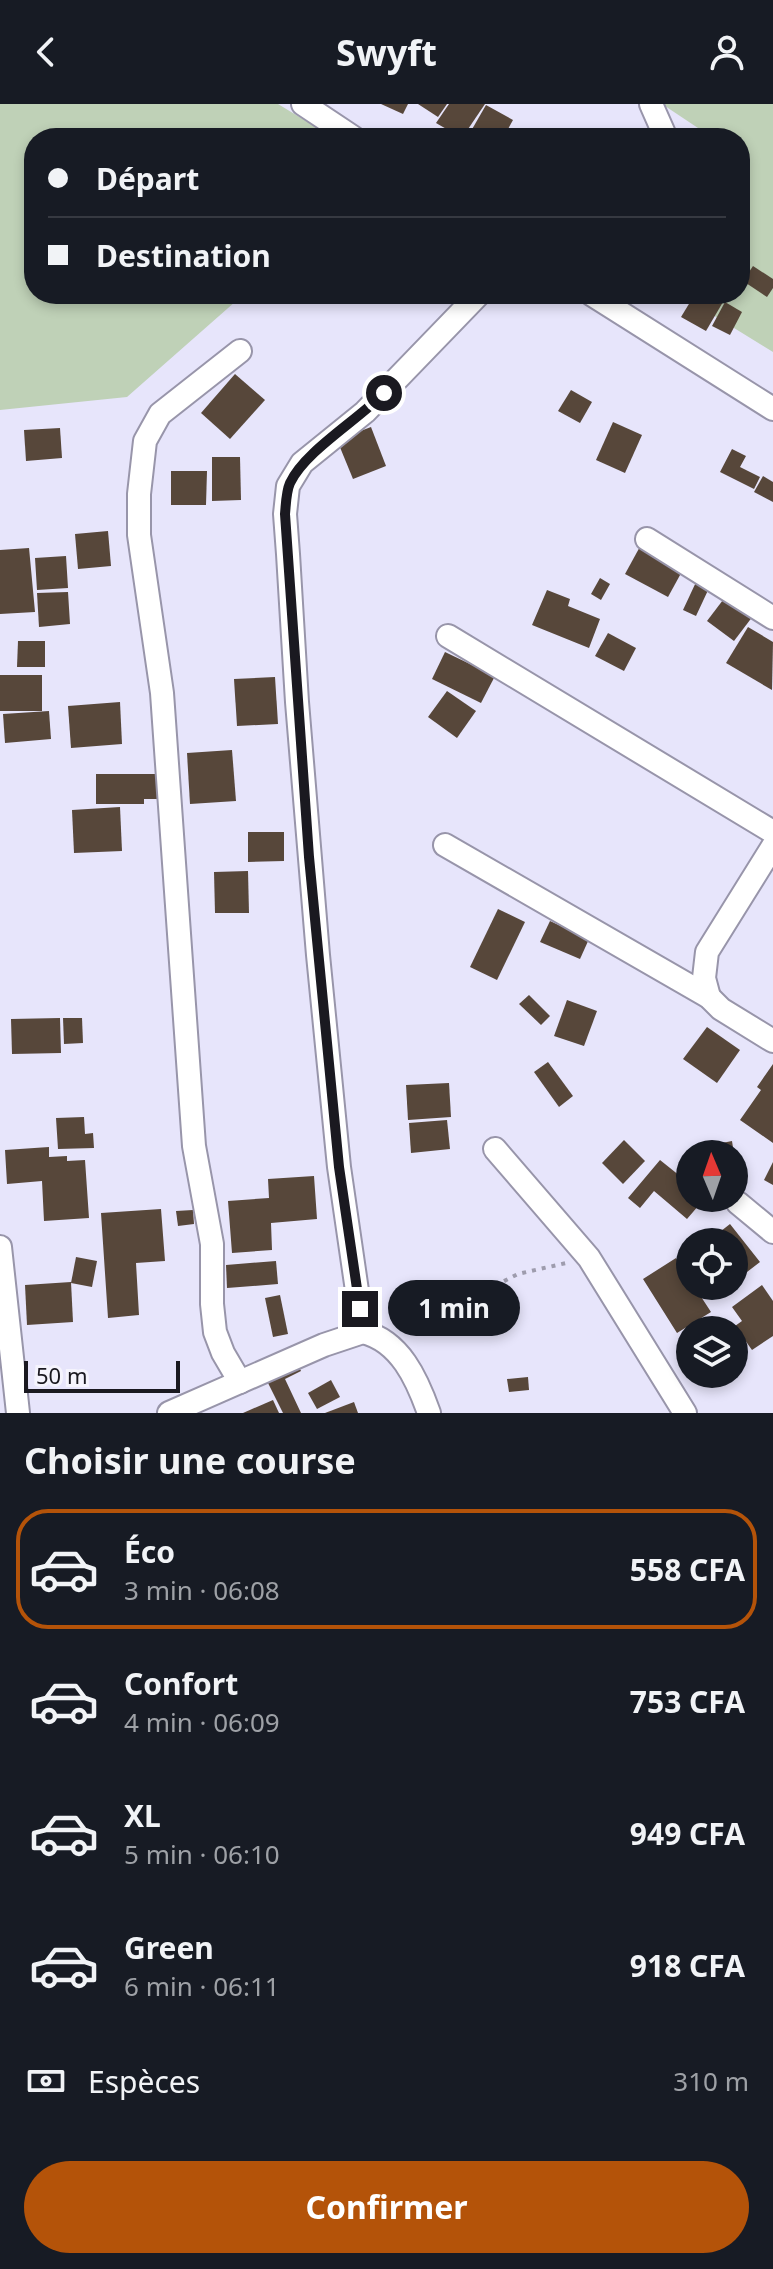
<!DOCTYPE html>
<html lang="fr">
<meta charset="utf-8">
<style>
body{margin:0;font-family:"Noto Sans",sans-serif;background:#20242c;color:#f1f3f6;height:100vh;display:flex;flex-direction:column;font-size:30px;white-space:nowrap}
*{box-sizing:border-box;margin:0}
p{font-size:26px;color:#9ea1a6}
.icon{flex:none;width:44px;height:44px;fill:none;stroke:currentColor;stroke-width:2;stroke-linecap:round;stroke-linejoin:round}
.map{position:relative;height:1309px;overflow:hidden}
.drawer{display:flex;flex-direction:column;background:#171b24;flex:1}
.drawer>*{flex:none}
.top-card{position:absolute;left:24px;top:24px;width:726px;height:176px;border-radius:32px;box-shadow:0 4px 12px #0003;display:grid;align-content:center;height:176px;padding:0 24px;background:#171b24}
.needle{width:52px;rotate:358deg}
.controls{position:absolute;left:676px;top:1036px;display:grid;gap:16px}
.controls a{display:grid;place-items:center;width:72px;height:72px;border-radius:50%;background:#171b24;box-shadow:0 4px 12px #0003;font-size:40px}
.scale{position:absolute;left:24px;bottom:20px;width:156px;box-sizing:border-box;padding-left:8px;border:4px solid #1a1920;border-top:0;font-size:22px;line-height:28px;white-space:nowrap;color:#1a1920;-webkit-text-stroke:6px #f5f4fd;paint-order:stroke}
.end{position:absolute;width:36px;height:36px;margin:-18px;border:10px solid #1a1920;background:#fff;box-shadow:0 0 0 4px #fff}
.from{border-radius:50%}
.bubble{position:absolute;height:56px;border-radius:28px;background:#171b24;box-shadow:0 4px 12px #0003;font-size:26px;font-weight:700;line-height:56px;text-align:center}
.top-card b{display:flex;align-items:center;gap:28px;height:76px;font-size:30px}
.top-card b+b{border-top:2px solid #363941}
.top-card i{width:20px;height:20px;background:#f1f3f6}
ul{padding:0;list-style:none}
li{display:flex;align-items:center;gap:24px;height:120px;margin:0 16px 12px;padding:0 8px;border:4px solid transparent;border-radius:32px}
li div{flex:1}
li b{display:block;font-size:30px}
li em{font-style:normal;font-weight:700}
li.on{border-color:#b45309}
li>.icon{width:72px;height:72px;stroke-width:1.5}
h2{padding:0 24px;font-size:36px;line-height:96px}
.pay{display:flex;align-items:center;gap:20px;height:88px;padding:0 24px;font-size:30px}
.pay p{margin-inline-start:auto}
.cta{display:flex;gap:16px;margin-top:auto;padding:16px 24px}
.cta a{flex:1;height:92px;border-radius:48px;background:#b45309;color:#fff;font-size:32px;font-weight:700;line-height:92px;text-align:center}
header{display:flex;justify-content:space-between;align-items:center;height:104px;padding:0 24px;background:#171b24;font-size:36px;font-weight:700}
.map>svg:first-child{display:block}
</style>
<header><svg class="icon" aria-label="back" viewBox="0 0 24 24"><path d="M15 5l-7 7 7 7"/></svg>Swyft<svg class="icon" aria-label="person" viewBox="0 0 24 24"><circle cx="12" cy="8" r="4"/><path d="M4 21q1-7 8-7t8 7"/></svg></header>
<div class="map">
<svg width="773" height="1309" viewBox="0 0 773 1309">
<rect width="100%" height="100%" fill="#e7e5fb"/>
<g fill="#bfd1b7">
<path d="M 0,0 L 278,0 L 334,34 L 34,34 L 34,190 L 244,190 L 127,293 L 0,306 Z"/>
<path d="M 662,0 L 773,0 L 773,248 L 679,190 L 740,190 L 740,58 L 743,54 L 740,52 L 740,34 L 713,34 Z"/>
</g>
<g fill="#57473a">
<path d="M 381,0 L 408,0 L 403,10 Z"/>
<path d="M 418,0 L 447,0 L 438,13 Z"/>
<path d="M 449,0 L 485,0 L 462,34 L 436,19 Z"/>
<path d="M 486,1 L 513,16 L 503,34 L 467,34 Z"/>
<path d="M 753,162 L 773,175 L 773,184 L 767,193 L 743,177 Z"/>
<path d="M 695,190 L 710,190 L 723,198 L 706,227 L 681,213 Z"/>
<path d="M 725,198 L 742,208 L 730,231 L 712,222 Z"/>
<path d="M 235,270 L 265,296 L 230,335 L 201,309 Z"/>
<path d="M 571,286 L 592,298 L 580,319 L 558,307 Z"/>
<path d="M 613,318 L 642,331 L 625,369 L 596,356 Z"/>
<path d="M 371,323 L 386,362 L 353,375 L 337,336 Z"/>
<path d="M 60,324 L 62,354 L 26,357 L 24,326 Z"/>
<path d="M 732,345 L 746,352 L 740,363 L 760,373 L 754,385 L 720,368 Z"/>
<path d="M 212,353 L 240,353 L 241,396 L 212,397 Z"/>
<path d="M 171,367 L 207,367 L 206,401 L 171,401 Z"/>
<path d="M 763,372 L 773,378 L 773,398 L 754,388 Z"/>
<path d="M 108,427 L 111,462 L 78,465 L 75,430 Z"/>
<path d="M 642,439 L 685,462 L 668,493 L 625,470 Z"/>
<path d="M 29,444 L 35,508 L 0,510 L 0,446 Z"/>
<path d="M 66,452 L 68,484 L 37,486 L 35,454 Z"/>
<path d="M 600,474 L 610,480 L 601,496 L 591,490 Z"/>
<path d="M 697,476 L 710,482 L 696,512 L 683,506 Z"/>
<path d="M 547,486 L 570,495 L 568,502 L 600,515 L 589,544 L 532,521 Z"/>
<path d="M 68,488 L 70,520 L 39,523 L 37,489 Z"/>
<path d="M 726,492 L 753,512 L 734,537 L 707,517 Z"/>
<path d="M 748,523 L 773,538 L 772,586 L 726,559 Z"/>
<path d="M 608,529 L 636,544 L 624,567 L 595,552 Z"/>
<path d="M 18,537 L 45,537 L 45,563 L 17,563 Z"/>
<path d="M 445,548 L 495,572 L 481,599 L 432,575 Z"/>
<rect x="0" y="571" width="42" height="36"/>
<path d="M 275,573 L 278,620 L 237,622 L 234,575 Z"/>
<path d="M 447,587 L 476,607 L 457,634 L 428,613 Z"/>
<path d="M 120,598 L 122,640 L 71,644 L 68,602 Z"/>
<path d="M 49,607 L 51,635 L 5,639 L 3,610 Z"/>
<path d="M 232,646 L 236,697 L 190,700 L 187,649 Z"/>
<path d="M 96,670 L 159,670 L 159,695 L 144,695 L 144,700 L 96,700 Z"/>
<path d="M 120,703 L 122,747 L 74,749 L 72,706 Z"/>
<path d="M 248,728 L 284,728 L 284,757 L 248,758 Z"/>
<path d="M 248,767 L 249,809 L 215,809 L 214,768 Z"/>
<path d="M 498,805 L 525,818 L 497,876 L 470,863 Z"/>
<path d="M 550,817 L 589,835 L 580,855 L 540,838 Z"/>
<path d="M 529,891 L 550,912 L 541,921 L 519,900 Z"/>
<path d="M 567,896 L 597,907 L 584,942 L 554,932 Z"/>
<path d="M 60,914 L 61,949 L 12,950 L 11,915 Z"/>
<path d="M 63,914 L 82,914 L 83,939 L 64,940 Z"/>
<path d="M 707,923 L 740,946 L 717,979 L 683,955 Z"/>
<path d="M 548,958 L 573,992 L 559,1003 L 534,968 Z"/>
<path d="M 773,960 L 773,1039 L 740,1016 L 761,986 L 757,983 Z"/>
<path d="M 449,979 L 451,1013 L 408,1016 L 406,981 Z"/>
<path d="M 84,1013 L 85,1030 L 93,1029 L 94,1044 L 58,1045 L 56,1014 Z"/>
<path d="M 447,1016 L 450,1045 L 411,1049 L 409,1019 Z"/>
<path d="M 624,1036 L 645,1057 L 623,1080 L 602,1059 Z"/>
<path d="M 732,1037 L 734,1050 L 719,1050 L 717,1040 Z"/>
<path d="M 49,1043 L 49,1053 L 67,1052 L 67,1057 L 85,1056 L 89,1114 L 44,1117 L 42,1077 L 7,1080 L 5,1046 Z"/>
<path d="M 660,1056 L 690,1080 L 690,1094 L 705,1094 L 687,1115 L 654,1087 L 640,1104 L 628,1094 Z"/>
<path d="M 773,1058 L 773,1081 L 764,1076 Z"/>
<path d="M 314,1072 L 317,1115 L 271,1119 L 272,1146 L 232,1149 L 228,1097 L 269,1094 L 268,1075 Z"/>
<path d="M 161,1105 L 165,1157 L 136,1159 L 139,1211 L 108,1214 L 101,1109 Z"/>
<path d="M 193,1106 L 194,1120 L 178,1122 L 176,1107 Z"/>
<path d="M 730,1120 L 760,1158 L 734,1178 L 734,1138 L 707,1138 Z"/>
<path d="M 76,1153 L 97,1157 L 92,1183 L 71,1179 Z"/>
<path d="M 676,1154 L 690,1176 L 690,1182 L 694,1182 L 711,1208 L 677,1229 L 643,1175 Z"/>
<path d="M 276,1157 L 278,1180 L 227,1184 L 226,1161 Z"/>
<path d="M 71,1178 L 73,1218 L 27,1221 L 25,1181 Z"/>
<path d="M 762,1181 L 773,1197 L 773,1232 L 752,1246 L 735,1222 L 742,1217 L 732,1203 Z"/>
<path d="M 280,1191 L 288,1230 L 273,1233 L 265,1194 Z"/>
<path d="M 294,1252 L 301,1267 L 285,1275 L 301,1309 L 283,1309 L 262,1267 Z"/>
<path d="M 528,1273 L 529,1286 L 509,1288 L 507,1275 Z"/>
<path d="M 331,1276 L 340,1293 L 317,1305 L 308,1289 Z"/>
<path d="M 273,1296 L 279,1309 L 243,1309 Z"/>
<path d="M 354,1298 L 358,1309 L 325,1309 Z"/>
</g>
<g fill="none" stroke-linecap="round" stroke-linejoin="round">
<defs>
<g id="street">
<path d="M 303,0 L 354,34"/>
<path d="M 651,0 L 666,34"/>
<path d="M 591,190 L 773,305"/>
<path d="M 240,247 L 160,310 L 145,337 L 139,390 L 139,431 L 162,589 L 194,1042 L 212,1140 L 212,1200 L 215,1228 L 223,1249 L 240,1278"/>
<path d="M 647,435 L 773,514"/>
<path d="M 448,532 L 773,728"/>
<path d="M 445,741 L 709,893 L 721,905 L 773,937"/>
<path d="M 709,893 L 704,874 L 707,848 L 773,742"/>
<path d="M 495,1045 L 589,1154 L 685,1309"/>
<path d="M 738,1099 L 773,1128"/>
<path d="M 0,1143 L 18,1309"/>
<path d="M 363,1228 L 339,1063 L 318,851 L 297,598 L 288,450 L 285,410 L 288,382 L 302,359 L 365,308 L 479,190"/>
<path d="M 169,1309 L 324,1241 L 363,1228 C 400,1237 417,1275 429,1309"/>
</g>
</defs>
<use href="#street" stroke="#9895aa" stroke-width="26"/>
<path stroke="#9e9cad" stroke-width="4" stroke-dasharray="4 6" stroke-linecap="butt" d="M 406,1227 L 518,1170 L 566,1159"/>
<use href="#street" stroke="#fff" stroke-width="22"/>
</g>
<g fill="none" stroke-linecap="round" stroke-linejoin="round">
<path stroke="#1a1920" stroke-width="10" d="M 360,1205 L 339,1063 L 309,753 L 285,410 C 286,400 286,388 290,379 C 305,347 358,316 384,289"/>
</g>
</svg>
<div class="controls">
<a><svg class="needle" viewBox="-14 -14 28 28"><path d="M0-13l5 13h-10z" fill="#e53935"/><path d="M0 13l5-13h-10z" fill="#9ea1a6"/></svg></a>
<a><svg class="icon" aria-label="locate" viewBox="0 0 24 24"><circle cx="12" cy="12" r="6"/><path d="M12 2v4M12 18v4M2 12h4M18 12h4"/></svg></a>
<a><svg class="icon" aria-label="layers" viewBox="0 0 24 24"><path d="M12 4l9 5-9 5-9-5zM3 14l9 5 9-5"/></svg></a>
</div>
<div class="scale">50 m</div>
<i class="end from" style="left:384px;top:289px"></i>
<i class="end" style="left:360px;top:1205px"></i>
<div class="bubble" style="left:388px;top:1176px;width:132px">1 min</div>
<div class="top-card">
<b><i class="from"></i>Départ</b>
<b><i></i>Destination</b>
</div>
</div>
<section class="drawer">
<h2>Choisir une course</h2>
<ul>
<li class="on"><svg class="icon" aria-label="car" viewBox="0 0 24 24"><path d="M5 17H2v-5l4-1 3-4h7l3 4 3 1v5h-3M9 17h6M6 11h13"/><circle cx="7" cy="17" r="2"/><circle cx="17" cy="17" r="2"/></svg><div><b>Éco</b><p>3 min · 06:08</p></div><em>558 CFA</em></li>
<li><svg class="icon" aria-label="car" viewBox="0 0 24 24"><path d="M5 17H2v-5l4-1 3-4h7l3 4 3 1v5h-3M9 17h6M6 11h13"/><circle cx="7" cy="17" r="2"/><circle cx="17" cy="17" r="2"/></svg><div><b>Confort</b><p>4 min · 06:09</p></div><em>753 CFA</em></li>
<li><svg class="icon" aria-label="car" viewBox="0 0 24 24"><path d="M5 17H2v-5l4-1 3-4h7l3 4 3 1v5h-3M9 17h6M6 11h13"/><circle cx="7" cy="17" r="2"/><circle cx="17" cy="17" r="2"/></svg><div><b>XL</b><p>5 min · 06:10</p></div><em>949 CFA</em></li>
<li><svg class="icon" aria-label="car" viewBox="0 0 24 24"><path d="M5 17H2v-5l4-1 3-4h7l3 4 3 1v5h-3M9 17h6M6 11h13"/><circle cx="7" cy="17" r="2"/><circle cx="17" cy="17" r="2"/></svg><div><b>Green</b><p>6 min · 06:11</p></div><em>918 CFA</em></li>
</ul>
<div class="pay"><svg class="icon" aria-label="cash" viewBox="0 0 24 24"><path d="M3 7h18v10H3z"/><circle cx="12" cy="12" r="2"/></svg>Espèces<p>310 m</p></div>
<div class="cta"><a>Confirmer</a></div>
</section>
